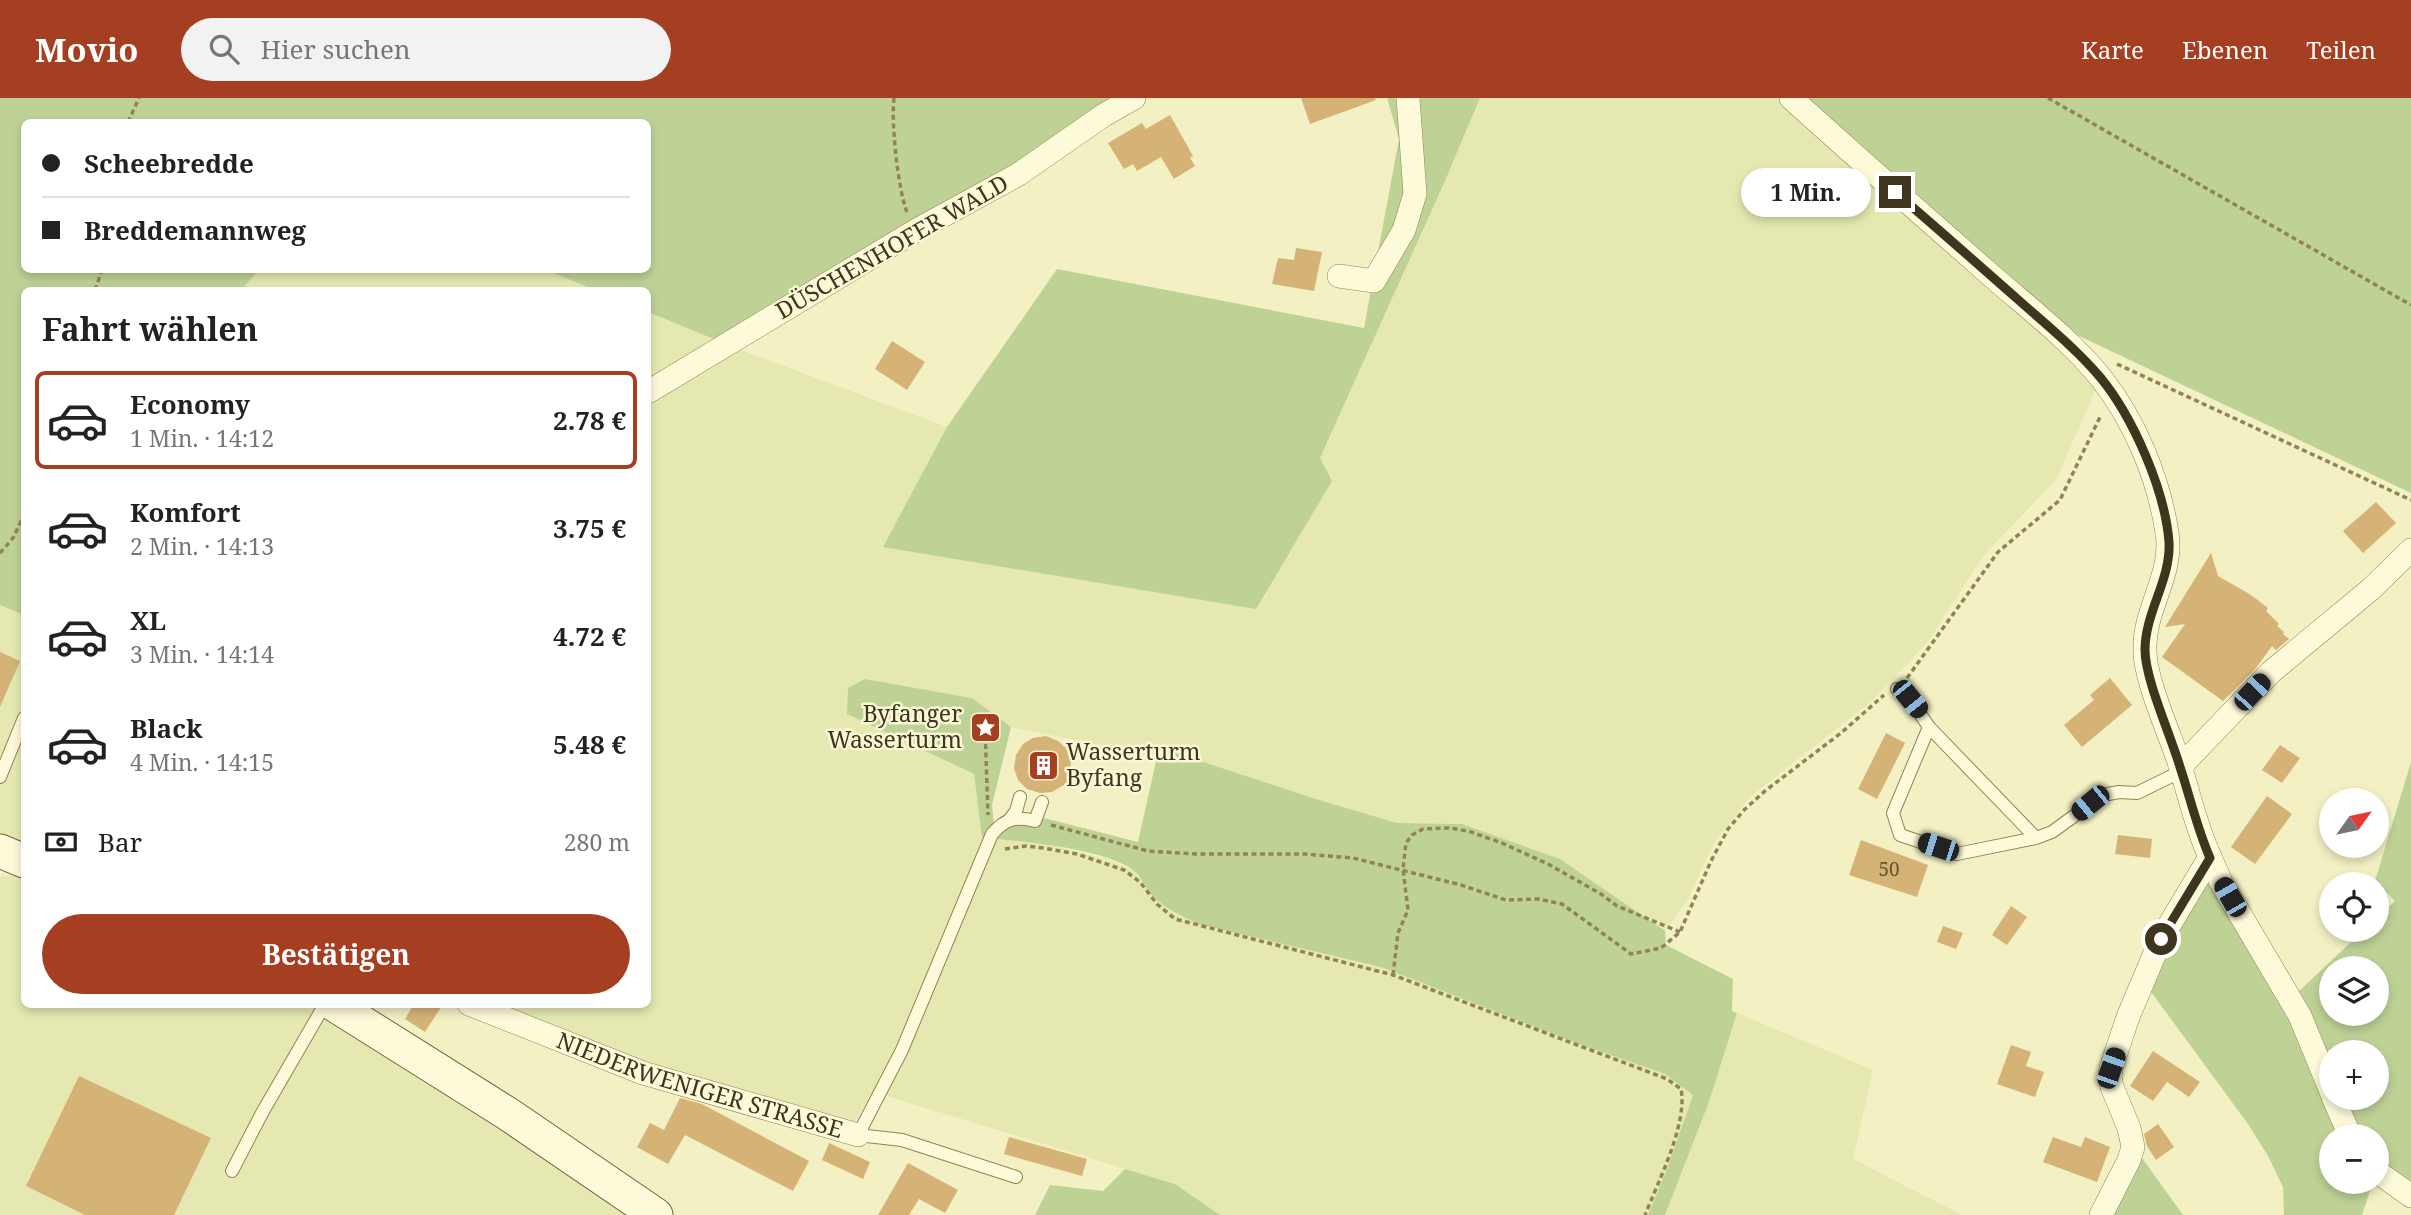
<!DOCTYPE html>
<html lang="de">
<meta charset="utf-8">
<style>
body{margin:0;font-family:"Noto Serif",serif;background:#f2f2f2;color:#222;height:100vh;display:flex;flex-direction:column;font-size:26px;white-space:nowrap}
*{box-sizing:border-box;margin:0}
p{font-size:23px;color:#767676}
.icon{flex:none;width:38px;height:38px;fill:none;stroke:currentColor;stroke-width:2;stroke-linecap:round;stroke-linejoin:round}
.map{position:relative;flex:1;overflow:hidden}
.drawer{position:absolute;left:21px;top:189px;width:630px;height:721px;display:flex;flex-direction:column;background:#fff;border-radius:10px;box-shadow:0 4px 10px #0003}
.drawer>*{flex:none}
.banner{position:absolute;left:21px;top:21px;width:630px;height:154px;border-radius:10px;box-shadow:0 4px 10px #0003;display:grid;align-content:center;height:154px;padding:0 21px;background:#fff}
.needle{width:46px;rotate:57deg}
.controls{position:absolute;left:2319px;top:690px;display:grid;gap:14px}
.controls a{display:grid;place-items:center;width:70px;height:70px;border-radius:50%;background:#fff;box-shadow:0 4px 10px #0003;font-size:35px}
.end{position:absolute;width:32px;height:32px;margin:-16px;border:9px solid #3e351e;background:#fff;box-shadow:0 0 0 4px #fff}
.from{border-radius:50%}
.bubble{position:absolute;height:49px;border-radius:24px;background:#fff;box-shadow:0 4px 10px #0003;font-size:23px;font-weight:700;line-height:49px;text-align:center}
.car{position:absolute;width:21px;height:42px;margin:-21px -10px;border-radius:9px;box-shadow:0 0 5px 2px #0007;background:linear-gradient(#222 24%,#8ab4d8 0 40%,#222 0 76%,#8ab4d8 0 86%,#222 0)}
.banner b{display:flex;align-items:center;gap:24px;height:66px;font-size:26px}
.banner b+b{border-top:2px solid #e0e0e0}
.banner i{width:18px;height:18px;background:#222}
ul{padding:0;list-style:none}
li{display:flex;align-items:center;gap:21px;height:98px;margin:0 14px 10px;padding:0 7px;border:4px solid transparent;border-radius:10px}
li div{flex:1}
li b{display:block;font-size:26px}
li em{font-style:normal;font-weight:700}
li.on{border-color:#a63f21}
li>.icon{width:63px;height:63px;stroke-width:1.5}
h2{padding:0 21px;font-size:32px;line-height:84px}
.pay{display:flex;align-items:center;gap:18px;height:77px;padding:0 21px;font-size:26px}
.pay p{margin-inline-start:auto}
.button{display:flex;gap:14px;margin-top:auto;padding:14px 21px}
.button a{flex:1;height:80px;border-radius:42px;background:#a63f21;color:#fff;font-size:28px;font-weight:700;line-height:80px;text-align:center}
header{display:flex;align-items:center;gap:42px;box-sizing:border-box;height:98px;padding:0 35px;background:#a63f21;color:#fff}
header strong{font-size:33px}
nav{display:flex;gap:38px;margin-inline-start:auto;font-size:24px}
.search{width:490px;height:63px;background:#f2f2f2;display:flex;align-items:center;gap:18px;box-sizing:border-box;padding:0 24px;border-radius:38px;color:#767676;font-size:26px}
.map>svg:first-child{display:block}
</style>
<header>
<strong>Movio</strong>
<div class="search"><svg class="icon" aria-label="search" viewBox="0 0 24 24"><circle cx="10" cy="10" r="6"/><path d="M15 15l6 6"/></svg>Hier suchen</div>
<nav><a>Karte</a><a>Ebenen</a><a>Teilen</a></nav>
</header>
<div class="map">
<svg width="2411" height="1117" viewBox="0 0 2411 1117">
<rect width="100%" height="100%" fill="#f3f0c4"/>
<g fill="#e5e9b1">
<path d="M 1480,0 L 1782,0 L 2050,242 L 2096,291 L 2056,382 L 1984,457 L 1927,545 L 1871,604 L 1751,698 L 1715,743 L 1688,801 L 1665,833 L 1560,761 L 1462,726 L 1397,725 L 1316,701 L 1168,652 L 1157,659 L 1011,629 L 972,600 L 865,581 L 847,616 L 974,676 L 982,740 L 1038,744 L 1107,761 L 1134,773 L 1153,798 L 1175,815 L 1198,826 L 1381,869 L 1576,945 L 1665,976 L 1693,997 L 1668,1068 L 1648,1117 L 1220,1117 L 1175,1086 L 873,994 L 855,1024 L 842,1026 L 635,969 L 486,907 L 648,906 L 648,214 L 733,249 L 947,329 L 883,449 L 1332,384 L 1320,360 L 1445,83 Z"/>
<path d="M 259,172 L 545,172 L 596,192 L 241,192 Z"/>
<path d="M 0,507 L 24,517 L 24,750 L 0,740 Z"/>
<path d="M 24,776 L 24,906 L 332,907 L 657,1117 L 0,1117 L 0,779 Z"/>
<path d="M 1737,915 L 1873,972 L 1853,1061 L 1962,1117 L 1665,1117 L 1709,1004 Z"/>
</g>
<g fill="#bed296" fill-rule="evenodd">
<path d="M 0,0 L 1140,0 L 733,249 L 648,214 L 648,192 L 596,192 L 545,172 L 648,172 L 648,24 L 24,24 L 24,172 L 259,172 L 241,192 L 24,192 L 24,517 L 0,507 Z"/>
<path d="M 1387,0 L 1480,0 L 1445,83 L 1320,360 L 1332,383 L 1256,511 L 883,449 L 947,329 L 1057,171 L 1364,230 L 1399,41 Z"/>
<path d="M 1791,0 L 2411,0 L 2411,395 L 2077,237 Z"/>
<path d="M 865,581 L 972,600 L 1011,629 L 992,707 L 994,726 L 982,740 L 974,676 L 847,616 L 848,590 Z"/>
<path d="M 1167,652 L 1316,701 L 1397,725 L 1462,726 L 1560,761 L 1665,833 L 1666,847 L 1733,881 L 1732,913 L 1737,915 L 1709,1004 L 1665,1117 L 1648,1117 L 1668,1068 L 1693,997 L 1665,976 L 1576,945 L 1381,869 L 1198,826 C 1182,818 1165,811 1153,798 C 1145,790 1141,778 1133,772 C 1105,752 1032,744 997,741 C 1009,724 1019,726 1038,730 L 1040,719 L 1138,744 L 1157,659 Z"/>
<path d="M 2411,664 L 2411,1086 L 2377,1058 L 2376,1038 L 2361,1038 L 2342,999 L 2376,999 L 2376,954 L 2331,954 L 2331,974 L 2297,895 L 2365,831 L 2376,831 L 2377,820 L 2395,803 L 2375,783 ZM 2331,870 L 2376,870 L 2376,915 L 2331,915 Z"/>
<path d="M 2207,773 L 2282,897 L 2341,1038 L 2331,1038 L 2331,1083 L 2373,1084 L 2362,1117 L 2284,1117 L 2283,1089 L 2268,1058 L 2248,1026 L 2146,887 Z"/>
<path d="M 2137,1053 L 2183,1117 L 2107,1117 Z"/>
<path d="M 1125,1071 L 1175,1086 L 1220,1117 L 1035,1117 L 1050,1087 L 1103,1093 Z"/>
</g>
<g fill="#d5b376">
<path d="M 1301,0 L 1375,0 L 1376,2 L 1310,26 Z"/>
<path d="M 1170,17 L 1193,58 L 1190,60 L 1195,68 L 1174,81 L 1161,59 L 1137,73 L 1133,66 L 1124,71 L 1108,45 L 1142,25 L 1146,31 Z"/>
<path d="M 1296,150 L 1322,154 L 1314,193 L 1272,186 L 1278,160 L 1294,162 Z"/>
<path d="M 892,243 L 925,264 L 907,292 L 875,271 Z"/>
<path d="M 2376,404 L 2396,425 L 2363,455 L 2343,433 Z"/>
<path d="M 2211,455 L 2218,478 L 2251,497 L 2268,510 L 2266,513 L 2279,526 L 2277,528 L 2284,534 L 2283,536 L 2289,541 L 2276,552 L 2272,548 L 2256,570 L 2223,603 L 2162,559 L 2185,526 L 2165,529 Z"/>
<path d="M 0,554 L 20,563 L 0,609 Z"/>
<path d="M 2110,580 L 2132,607 L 2082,649 L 2064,627 L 2094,602 L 2090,597 Z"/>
<path d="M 1886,635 L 1905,645 L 1877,701 L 1858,691 Z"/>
<path d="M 1046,638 L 1058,643 L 1067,651 L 1071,664 L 1069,684 L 1052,694 L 1040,695 L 1027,691 L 1018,682 L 1014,670 L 1016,657 L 1023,646 L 1033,640 Z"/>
<path d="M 2280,647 L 2300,660 L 2282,685 L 2262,672 Z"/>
<path d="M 2267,698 L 2292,716 L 2255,766 L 2231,749 Z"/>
<path d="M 2118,737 L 2152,741 L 2150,760 L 2115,756 Z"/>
<path d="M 1861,742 L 1928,767 L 1917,799 L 1849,777 Z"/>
<path d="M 2011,808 L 2027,819 L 2007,847 L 1992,837 Z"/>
<path d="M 1943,828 L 1963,835 L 1956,851 L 1937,844 Z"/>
<path d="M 414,906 L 443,906 L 425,934 L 405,921 Z"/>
<path d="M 2011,947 L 2031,954 L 2026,968 L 2044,974 L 2035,999 L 1997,986 Z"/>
<path d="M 2153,953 L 2200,984 L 2189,999 L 2167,984 L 2153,1003 L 2130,988 Z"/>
<path d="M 79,978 L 211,1040 L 174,1117 L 85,1117 L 26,1088 Z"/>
<path d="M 680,1000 L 702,1006 L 809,1063 L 793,1093 L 685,1037 L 668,1066 L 637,1049 L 650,1025 L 664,1032 Z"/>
<path d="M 2158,1026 L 2174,1049 L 2156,1062 L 2147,1048 L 2144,1036 Z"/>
<path d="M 1009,1039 L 1087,1061 L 1082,1078 L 1004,1056 Z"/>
<path d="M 2053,1039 L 2081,1049 L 2085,1039 L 2110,1049 L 2097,1084 L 2043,1064 Z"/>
<path d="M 829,1045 L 870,1064 L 863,1081 L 822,1062 Z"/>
<path d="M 908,1065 L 958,1092 L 945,1115 L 919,1101 L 909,1117 L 878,1117 Z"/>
</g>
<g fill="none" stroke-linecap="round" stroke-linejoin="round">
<defs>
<g id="lane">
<path d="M 1897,591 L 1910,601 L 1929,629"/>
<path d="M 0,679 L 24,620"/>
<path d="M 1010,721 L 1016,713 L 1020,699"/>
<path d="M 2036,740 L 1929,629 L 1893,715 L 1900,737 L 1957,756 L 2036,740 L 2052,734 L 2103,697 L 2119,694 L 2137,695 L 2182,673"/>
<path d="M 232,1073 L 262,1015 L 325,906"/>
<path d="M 1016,1079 L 902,1042 L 858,1037 L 902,952 L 992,736 C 1005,721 1015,718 1035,723 L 1042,704"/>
</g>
<g id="street">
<path d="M 1791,0 C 1855,58 1920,115 1985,172 C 2023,206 2070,241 2101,280 C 2135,323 2159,381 2167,435 C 2174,477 2143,511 2145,553 C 2145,581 2169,635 2179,664 C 2189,696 2196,729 2210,759 L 2221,784 L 2300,918 L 2331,993"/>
<path d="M 1339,178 L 1374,183 L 1404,132 L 1415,96 L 1408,0"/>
<path d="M 648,294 L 915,133 L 1019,76 L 1104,17 L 1134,0"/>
<path d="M 2180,669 L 2271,574 L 2371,491 L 2411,452"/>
<path id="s1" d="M 469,906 L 643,975 L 858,1037"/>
<path d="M 2333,999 L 2350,1038"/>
<path d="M 2376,1073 L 2411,1098"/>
<path d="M 2101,1117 L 2129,1062 L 2133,1049 L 2129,1030 L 2112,989 L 2110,979 L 2111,970 L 2128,919 L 2161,841 L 2210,759"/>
</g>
<g id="secondary">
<path d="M 0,753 L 24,763"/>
<path d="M 333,906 L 508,1016 L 656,1117"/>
</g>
</defs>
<use href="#lane" stroke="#908358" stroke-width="14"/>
<use href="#street" stroke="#908358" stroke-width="24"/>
<use href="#secondary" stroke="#72633b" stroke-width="35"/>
<g stroke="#908358" stroke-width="3.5" stroke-dasharray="5 3.5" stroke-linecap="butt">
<path d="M 894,0 C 891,25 898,92 907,114"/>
<path d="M 2048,0 L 2411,207"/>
<path d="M 128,24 L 139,0"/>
<path d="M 95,192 L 102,172"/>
<path d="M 2117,266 L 2411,402"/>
<path d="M 0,455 L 13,440 L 24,417"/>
<path d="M 1907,580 L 1998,454 L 2060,402 L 2101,317"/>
<path d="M 985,629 L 988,717"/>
<path d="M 1051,727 L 1148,753 L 1196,756 L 1304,756 L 1353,760 L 1461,787 L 1506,802 L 1538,801 L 1562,806 L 1631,856 L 1661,850 L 1680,834 L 1711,763 L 1728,731 L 1744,712 L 1765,693 L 1841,635 L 1884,597"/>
<path d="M 1005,751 L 1026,748 L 1043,750 L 1077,756 L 1124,772 L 1140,784 L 1157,806 L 1175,821 L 1393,877 L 1667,981 L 1681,991 C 1688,1025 1658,1084 1645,1117"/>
<path d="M 1393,877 L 1398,835 L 1408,812 L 1403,771 L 1406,745 L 1412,737 L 1423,731 L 1449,730 L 1468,733 L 1502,745 L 1548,766 L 1601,796 L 1617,808 L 1680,834"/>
</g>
<use href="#lane" stroke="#fcfad9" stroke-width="12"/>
<use href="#street" stroke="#fcfad9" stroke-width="23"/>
<use href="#secondary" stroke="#fcfad9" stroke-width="33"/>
</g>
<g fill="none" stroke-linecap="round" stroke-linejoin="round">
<path stroke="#3e351e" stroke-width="9" d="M 1895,94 C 1938,131 1980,168 2023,206 C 2049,229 2077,252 2100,279 C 2133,319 2165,392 2169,444 C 2171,482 2145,514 2145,552 C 2145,581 2171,638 2180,669 C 2190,699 2197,730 2210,760 L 2161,841"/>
</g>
<defs>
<symbol id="sight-square" viewBox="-11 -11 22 22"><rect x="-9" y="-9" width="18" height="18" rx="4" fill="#a63f21" stroke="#f9f7d5"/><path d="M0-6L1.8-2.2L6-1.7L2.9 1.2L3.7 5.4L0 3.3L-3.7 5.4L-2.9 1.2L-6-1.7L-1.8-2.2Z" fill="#fff"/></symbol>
<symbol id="building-square" viewBox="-11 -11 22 22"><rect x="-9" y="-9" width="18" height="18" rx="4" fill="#a63f21" stroke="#f9f7d5"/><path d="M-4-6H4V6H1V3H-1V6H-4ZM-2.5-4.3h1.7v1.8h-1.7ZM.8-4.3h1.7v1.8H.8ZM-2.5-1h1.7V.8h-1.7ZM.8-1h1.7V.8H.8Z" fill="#fff"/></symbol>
</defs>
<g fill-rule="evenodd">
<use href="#sight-square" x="968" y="612" width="35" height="35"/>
<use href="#building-square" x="1026" y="650" width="35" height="35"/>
</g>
<g text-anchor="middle" stroke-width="5" stroke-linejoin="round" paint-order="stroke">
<g font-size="19" fill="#645434">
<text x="1889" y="778">50</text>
</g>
<g font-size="23" fill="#3e351e" stroke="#f9f7d5">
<text transform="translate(892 149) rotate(-30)" y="8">DÜSCHENHOFER WALD</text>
<text dy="8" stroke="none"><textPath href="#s1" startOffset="245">NIEDERWENIGER STRASSE</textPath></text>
</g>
<g font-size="23" fill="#3e351e" stroke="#f9f7d5" text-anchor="end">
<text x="962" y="624">Byfanger<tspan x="962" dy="26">Wasserturm</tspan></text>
<text x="1066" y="662" text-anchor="start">Wasserturm<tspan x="1066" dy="26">Byfang</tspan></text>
</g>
</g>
</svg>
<div class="controls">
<a><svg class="needle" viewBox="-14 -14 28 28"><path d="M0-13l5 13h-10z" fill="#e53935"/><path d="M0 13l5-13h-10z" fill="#767676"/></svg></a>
<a><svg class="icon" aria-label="locate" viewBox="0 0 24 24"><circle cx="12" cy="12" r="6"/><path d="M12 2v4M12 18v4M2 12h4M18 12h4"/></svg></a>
<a><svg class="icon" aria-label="layers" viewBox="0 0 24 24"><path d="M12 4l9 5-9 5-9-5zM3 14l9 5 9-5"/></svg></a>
<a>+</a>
<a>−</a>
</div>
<i class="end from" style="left:2161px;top:841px"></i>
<i class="end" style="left:1895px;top:94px"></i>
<div class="bubble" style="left:1741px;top:70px;width:130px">1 Min.</div>
<i class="car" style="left:2252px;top:594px;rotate:43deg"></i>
<i class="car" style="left:1910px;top:601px;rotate:141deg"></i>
<i class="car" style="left:2090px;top:705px;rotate:231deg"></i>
<i class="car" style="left:1938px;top:749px;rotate:288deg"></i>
<i class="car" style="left:2230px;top:799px;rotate:330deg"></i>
<i class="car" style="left:2111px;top:970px;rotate:19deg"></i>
<div class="banner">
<b><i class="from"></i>Scheebredde</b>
<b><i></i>Breddemannweg</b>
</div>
<section class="drawer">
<h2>Fahrt wählen</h2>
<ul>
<li class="on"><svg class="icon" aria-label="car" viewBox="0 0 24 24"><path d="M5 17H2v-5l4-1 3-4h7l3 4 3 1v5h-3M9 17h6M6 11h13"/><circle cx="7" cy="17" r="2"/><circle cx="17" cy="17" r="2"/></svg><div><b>Economy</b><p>1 Min. · 14:12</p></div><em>2.78 €</em></li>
<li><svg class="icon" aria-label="car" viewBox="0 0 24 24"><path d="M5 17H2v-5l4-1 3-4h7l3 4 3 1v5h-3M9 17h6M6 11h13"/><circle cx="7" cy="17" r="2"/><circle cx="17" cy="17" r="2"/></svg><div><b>Komfort</b><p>2 Min. · 14:13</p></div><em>3.75 €</em></li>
<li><svg class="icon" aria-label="car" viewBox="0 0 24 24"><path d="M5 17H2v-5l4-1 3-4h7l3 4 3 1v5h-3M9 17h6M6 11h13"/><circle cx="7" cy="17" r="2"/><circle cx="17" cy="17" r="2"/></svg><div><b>XL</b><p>3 Min. · 14:14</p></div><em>4.72 €</em></li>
<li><svg class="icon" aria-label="car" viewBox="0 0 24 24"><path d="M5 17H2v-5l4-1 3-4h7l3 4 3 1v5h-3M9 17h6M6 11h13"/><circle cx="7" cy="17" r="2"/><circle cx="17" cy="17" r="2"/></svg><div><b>Black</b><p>4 Min. · 14:15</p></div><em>5.48 €</em></li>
</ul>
<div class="pay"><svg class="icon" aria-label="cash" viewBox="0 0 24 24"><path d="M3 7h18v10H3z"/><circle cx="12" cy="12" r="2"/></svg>Bar<p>280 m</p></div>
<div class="button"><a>Bestätigen</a></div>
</section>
</div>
